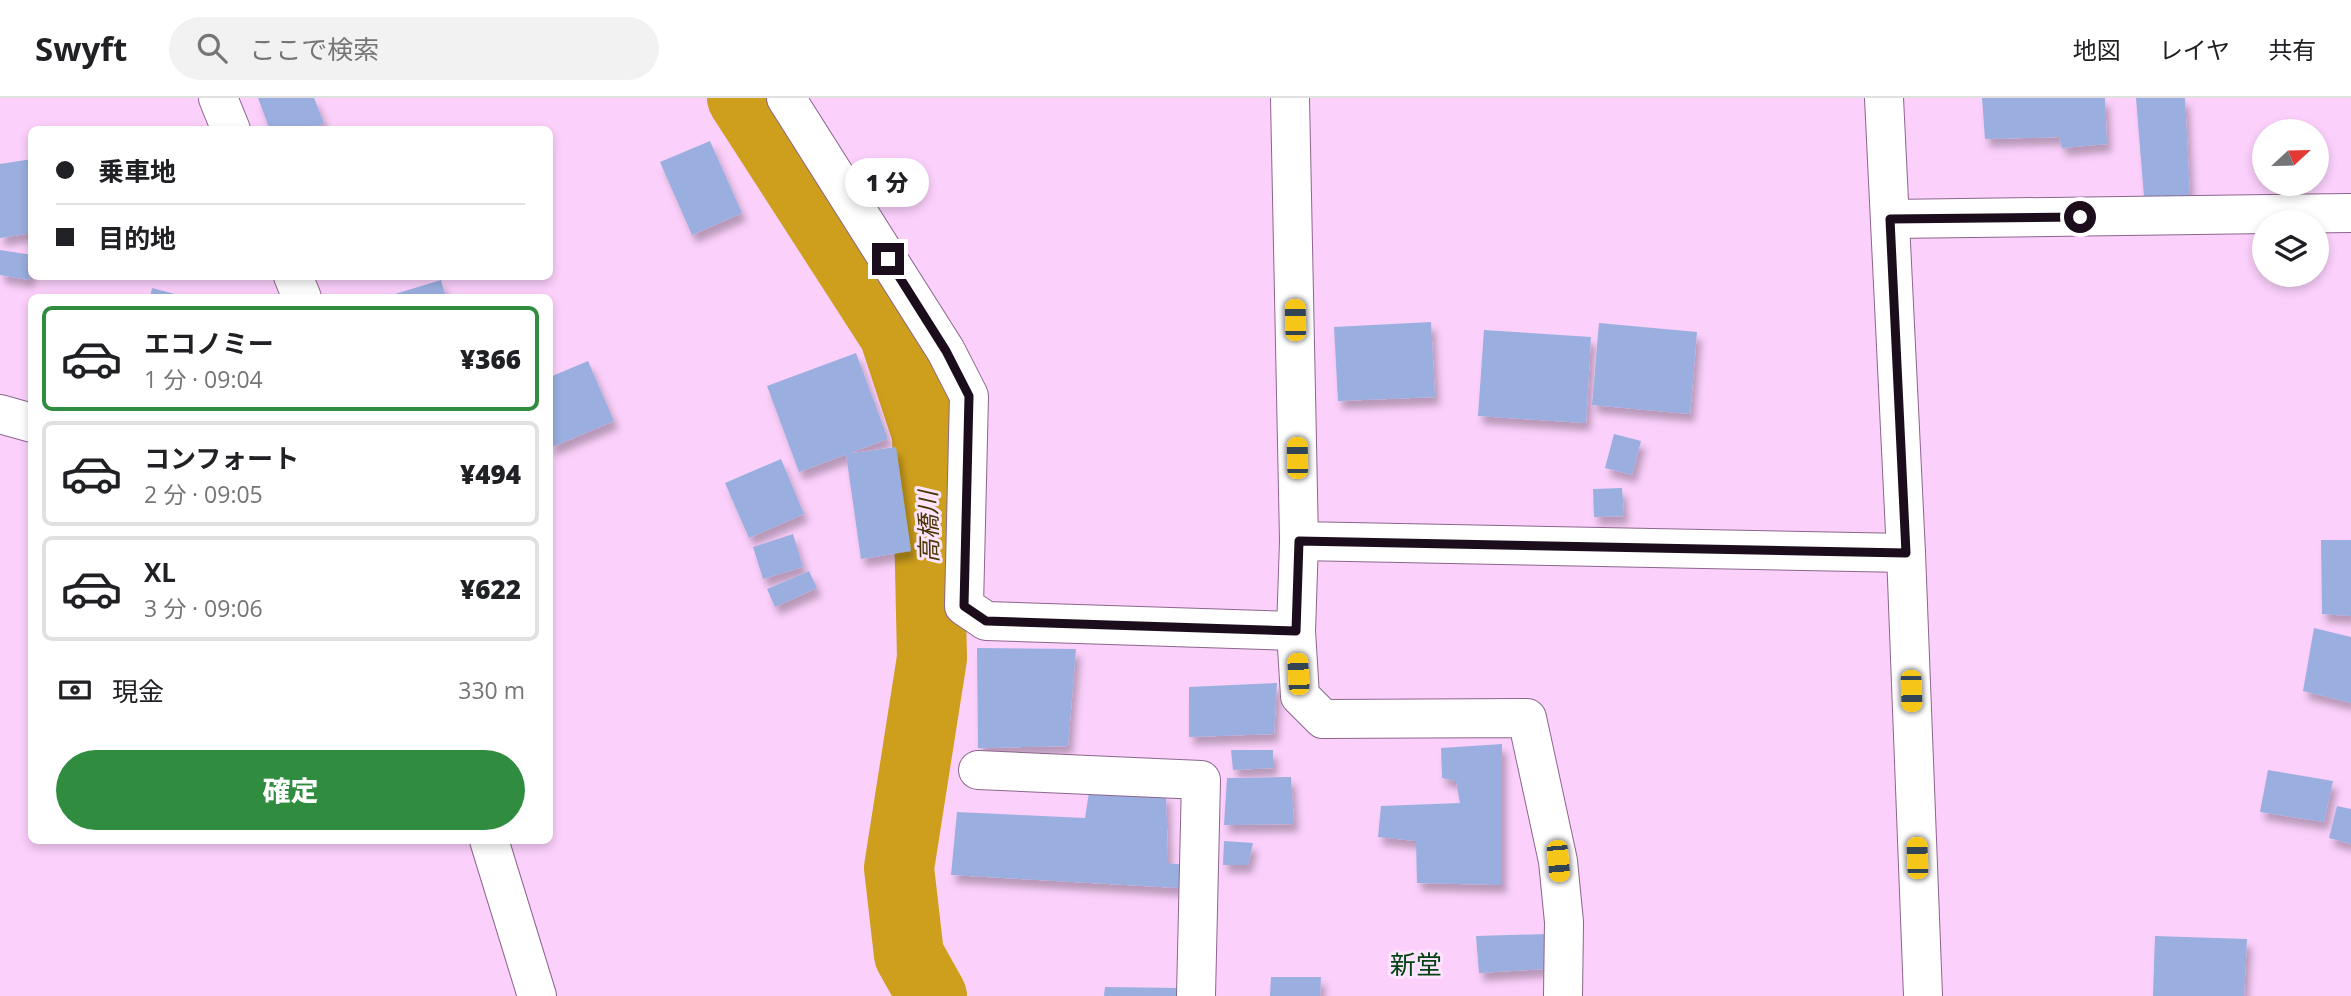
<!DOCTYPE html>
<html lang="ja">
<meta charset="utf-8">
<style>
body{margin:0;font-family:"Open Sans","Noto Sans JP",sans-serif;background:#f2f2f2;color:#202124;height:100vh;display:flex;flex-direction:column;font-size:26px;white-space:nowrap}
*{box-sizing:border-box;margin:0}
p{font-size:23px;color:#757577}
.icon{flex:none;width:38px;height:38px;fill:none;stroke:currentColor;stroke-width:2;stroke-linecap:round;stroke-linejoin:round}
.map{position:relative;flex:1;overflow:hidden}
.drawer{position:absolute;left:28px;top:196px;width:525px;height:550px;display:flex;flex-direction:column;background:#fff;border-radius:10px;box-shadow:0 4px 10px #0003}
.drawer>*{flex:none}
.guide{position:absolute;left:28px;top:28px;width:525px;height:154px;border-radius:10px;box-shadow:0 4px 10px #0003;display:grid;align-content:center;height:154px;padding:0 28px;background:#fff}
.needle{width:46px;rotate:68deg}
.buttons{position:absolute;left:2252px;top:21px;display:grid;gap:14px}
.buttons a{display:grid;place-items:center;width:77px;height:77px;border-radius:50%;background:#fff;box-shadow:0 4px 10px #0003;font-size:35px}
.end{position:absolute;width:32px;height:32px;margin:-16px;border:9px solid #1b0d1b;background:#fff;box-shadow:0 0 0 4px #fff}
.from{border-radius:50%}
.bubble{position:absolute;height:49px;border-radius:24px;background:#fff;box-shadow:0 4px 10px #0003;font-size:23px;font-weight:800;line-height:49px;text-align:center}
.car{position:absolute;width:21px;height:42px;margin:-21px -10px;border-radius:9px;box-shadow:0 0 5px 2px #0007;background:linear-gradient(#f5c518 24%,#345 0 40%,#f5c518 0 76%,#345 0 86%,#f5c518 0)}
.guide b{display:flex;align-items:center;gap:24px;height:66px;font-size:26px}
.guide b+b{border-top:2px solid #e0e0e0}
.guide i{width:18px;height:18px;background:#202124}
ul{padding:12px 0 0;list-style:none}
li{display:flex;align-items:center;gap:21px;height:105px;margin:0 14px 10px;padding:0 14px;border:4px solid #e0e0e0;border-radius:10px}
li div{flex:1}
li b{display:block;font-size:26px}
li em{font-style:normal;font-weight:800}
li.current{border-color:#308c3e}
li>.icon{width:63px;height:63px;stroke-width:1.5}
.pay{display:flex;align-items:center;gap:18px;height:77px;padding:0 28px;font-size:26px}
.pay p{margin-inline-start:auto}
.primary-button{display:flex;gap:14px;margin-top:auto;padding:14px 28px}
.primary-button a{flex:1;height:80px;border-radius:42px;background:#308c3e;color:#fff;font-size:28px;font-weight:800;line-height:80px;text-align:center}
header{display:flex;align-items:center;gap:42px;box-sizing:border-box;height:98px;padding:0 35px;background:#fff;border-bottom:2px solid #e0e0e0}
header strong{font-size:33px}
nav{display:flex;gap:38px;margin-inline-start:auto;font-size:24px}
.search{width:490px;height:63px;background:#f2f2f2;display:flex;align-items:center;gap:18px;box-sizing:border-box;padding:0 24px;border-radius:38px;color:#757577;font-size:26px}
.map>svg:first-child{display:block}
</style>
<header>
<strong>Swyft</strong>
<div class="search"><svg class="icon" aria-label="search" viewBox="0 0 24 24"><circle cx="10" cy="10" r="6"/><path d="M15 15l6 6"/></svg>ここで検索</div>
<nav><a>地図</a><a>レイヤ</a><a>共有</a></nav>
</header>
<div class="map">
<svg width="2351" height="898" viewBox="0 0 2351 898">
<defs>
<filter id="shadow"><feDropShadow dx="4.5" dy="8" stdDeviation="3.5" flood-color="#0004"/></filter>
</defs>
<rect width="100%" height="100%" fill="#fbd0fb"/>
<g fill="none" stroke-linecap="round" stroke-linejoin="round">
<path stroke="#ce9f1d" stroke-width="70" d="M 742,0 L 894,236 L 927,336 L 932,560 L 899,770 L 909,857 L 932,898"/>
</g>
<g fill="#9aafdf" filter="url(#shadow)">
<path d="M 258,0 L 314,0 L 324,25 L 308,32 L 270,32 Z"/>
<path d="M 1982,0 L 2105,0 L 2107,46 L 2062,50 L 2059,39 L 1985,41 Z"/>
<path d="M 2136,0 L 2185,0 L 2190,100 L 2144,99 Z"/>
<path d="M 710,43 L 742,115 L 692,137 L 660,64 Z"/>
<path d="M 32,61 L 32,135 L 0,140 L 0,66 Z"/>
<path d="M 0,152 L 32,157 L 29,182 L 0,177 Z"/>
<path d="M 441,182 L 446,200 L 386,200 L 385,199 Z"/>
<path d="M 152,190 L 186,199 L 185,200 L 150,200 Z"/>
<path d="M 1431,224 L 1435,299 L 1338,303 L 1334,229 Z"/>
<path d="M 1599,225 L 1697,234 L 1690,316 L 1592,307 Z"/>
<path d="M 1484,232 L 1591,239 L 1586,325 L 1478,318 Z"/>
<path d="M 856,255 L 888,341 L 799,374 L 767,288 Z"/>
<path d="M 588,263 L 614,323 L 550,350 L 550,279 Z"/>
<path d="M 1614,336 L 1641,343 L 1632,377 L 1605,370 Z"/>
<path d="M 896,349 L 911,453 L 861,461 L 846,356 Z"/>
<path d="M 781,361 L 804,416 L 749,440 L 725,385 Z"/>
<path d="M 1622,390 L 1624,418 L 1594,419 L 1593,391 Z"/>
<path d="M 793,436 L 803,469 L 763,481 L 753,449 Z"/>
<path d="M 2321,442 L 2351,442 L 2351,518 L 2322,516 Z"/>
<path d="M 809,473 L 817,490 L 775,509 L 767,491 Z"/>
<path d="M 2314,530 L 2351,539 L 2351,605 L 2303,593 Z"/>
<path d="M 977,550 L 1076,551 L 1068,648 L 978,650 Z"/>
<path d="M 1277,585 L 1274,636 L 1189,639 L 1189,589 Z"/>
<path d="M 1502,646 L 1502,787 L 1417,785 L 1416,743 L 1378,739 L 1381,708 L 1460,705 L 1456,683 L 1442,680 L 1441,650 Z"/>
<path d="M 1231,652 L 1273,652 L 1273,670 L 1233,672 Z"/>
<path d="M 2268,672 L 2333,683 L 2324,724 L 2260,714 Z"/>
<path d="M 1291,679 L 1294,726 L 1224,727 L 1227,680 Z"/>
<path d="M 1090,688 L 1166,696 L 1168,765 L 1185,767 L 1179,790 L 951,777 L 957,714 L 1085,720 Z"/>
<path d="M 2337,708 L 2351,711 L 2351,746 L 2329,740 Z"/>
<path d="M 1224,743 L 1253,745 L 1248,767 L 1223,767 Z"/>
<path d="M 1547,836 L 1544,871 L 1479,875 L 1476,838 Z"/>
<path d="M 2155,838 L 2247,841 L 2244,898 L 2153,898 Z"/>
<path d="M 1271,879 L 1321,879 L 1320,898 L 1270,898 Z"/>
<path d="M 1105,889 L 1178,890 L 1178,898 L 1104,898 Z"/>
</g>
<g fill="none" stroke-linecap="round" stroke-linejoin="round">
<defs>
<g id="minor">
<path d="M 218,0 L 231,32"/>
<path d="M 786,0 L 946,253 L 969,298 L 964,508 L 986,523 L 1296,533 L 1299,443"/>
<path d="M 1290,0 L 1299,443 L 1906,455"/>
<path d="M 1884,0 L 1906,455 L 1923,898"/>
<path d="M 1890,121 L 2351,115"/>
<path d="M 293,178 L 302,200"/>
<path d="M 0,316 L 32,325"/>
<path d="M 1296,533 L 1300,598 L 1323,621 L 1527,620 L 1558,763 L 1564,824 L 1563,898"/>
<path d="M 978,672 L 1201,682 L 1196,898"/>
<path d="M 489,742 L 537,898"/>
</g>
</defs>
<use href="#minor" stroke="#8b668c" stroke-width="40"/>
<use href="#minor" stroke="#fff" stroke-width="38"/>
</g>
<g fill="none" stroke-linecap="round" stroke-linejoin="round">
<path stroke="#1b0d1b" stroke-width="9" d="M 888,161 L 946,253 L 969,298 L 964,508 L 986,523 L 1296,533 L 1299,443 L 1906,455 L 1890,121 L 2080,119"/>
</g>
<g text-anchor="middle" stroke-width="6" stroke-linejoin="round" paint-order="stroke">
<g font-size="24" font-style="italic" fill="#483501" stroke="#fee4fe">
<text transform="translate(929 429) rotate(-91)" y="8">高橋川</text>
</g>
<g font-size="26" fill="#024311" stroke="#fee4fe">
<text x="1416" y="876">新堂</text>
</g>
</g>
</svg>
<div class="buttons">
<a><svg class="needle" viewBox="-14 -14 28 28"><path d="M0-13l5 13h-10z" fill="#e53935"/><path d="M0 13l5-13h-10z" fill="#757577"/></svg></a>
<a><svg class="icon" aria-label="layers" viewBox="0 0 24 24"><path d="M12 4l9 5-9 5-9-5zM3 14l9 5 9-5"/></svg></a>
</div>
<i class="end from" style="left:2080px;top:119px"></i>
<i class="end" style="left:888px;top:161px"></i>
<div class="bubble" style="left:845px;top:60px;width:84px">1 分</div>
<i class="car" style="left:1295px;top:222px;rotate:359deg"></i>
<i class="car" style="left:1297px;top:360px;rotate:359deg"></i>
<i class="car" style="left:1298px;top:576px;rotate:357deg"></i>
<i class="car" style="left:1911px;top:593px;rotate:178deg"></i>
<i class="car" style="left:1917px;top:760px;rotate:358deg"></i>
<i class="car" style="left:1558px;top:763px;rotate:175deg"></i>
<div class="guide">
<b><i class="from"></i>乗車地</b>
<b><i></i>目的地</b>
</div>
<section class="drawer">
<ul>
<li class="current"><svg class="icon" aria-label="car" viewBox="0 0 24 24"><path d="M5 17H2v-5l4-1 3-4h7l3 4 3 1v5h-3M9 17h6M6 11h13"/><circle cx="7" cy="17" r="2"/><circle cx="17" cy="17" r="2"/></svg><div><b>エコノミー</b><p>1 分 · 09:04</p></div><em>¥366</em></li>
<li><svg class="icon" aria-label="car" viewBox="0 0 24 24"><path d="M5 17H2v-5l4-1 3-4h7l3 4 3 1v5h-3M9 17h6M6 11h13"/><circle cx="7" cy="17" r="2"/><circle cx="17" cy="17" r="2"/></svg><div><b>コンフォート</b><p>2 分 · 09:05</p></div><em>¥494</em></li>
<li><svg class="icon" aria-label="car" viewBox="0 0 24 24"><path d="M5 17H2v-5l4-1 3-4h7l3 4 3 1v5h-3M9 17h6M6 11h13"/><circle cx="7" cy="17" r="2"/><circle cx="17" cy="17" r="2"/></svg><div><b>XL</b><p>3 分 · 09:06</p></div><em>¥622</em></li>
</ul>
<div class="pay"><svg class="icon" aria-label="cash" viewBox="0 0 24 24"><path d="M3 7h18v10H3z"/><circle cx="12" cy="12" r="2"/></svg>現金<p>330 m</p></div>
<div class="primary-button"><a>確定</a></div>
</section>
</div>
